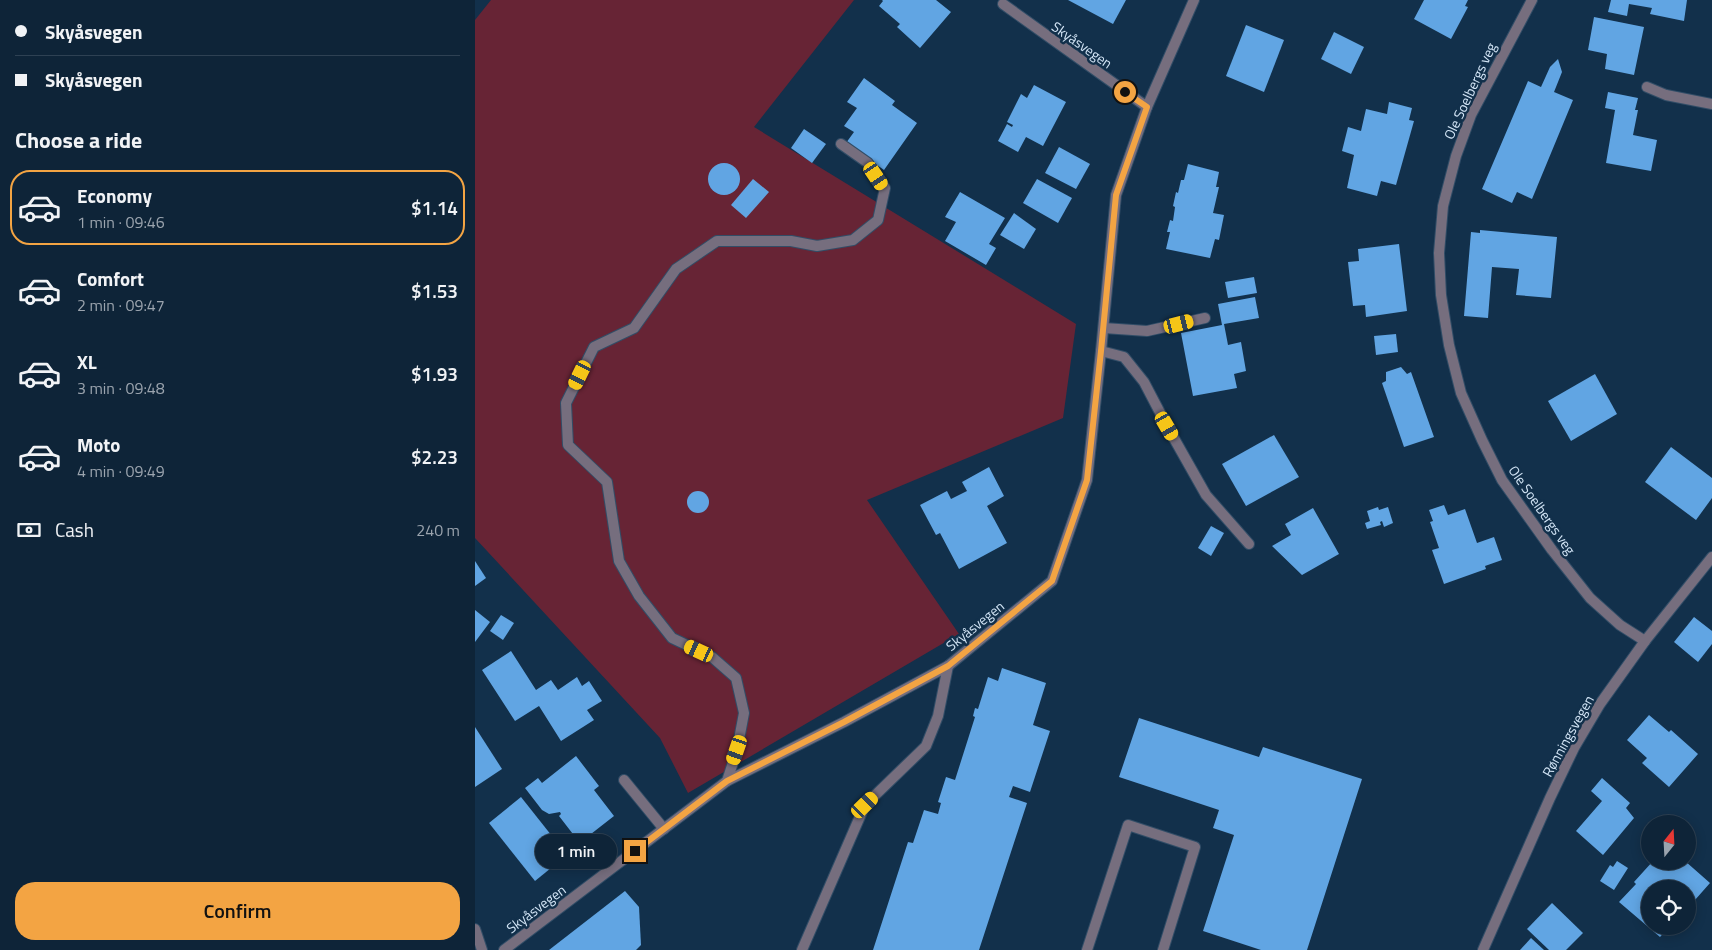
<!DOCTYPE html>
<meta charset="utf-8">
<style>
body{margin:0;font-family:"Titillium Web",sans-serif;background:#172c40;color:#f1f3f6;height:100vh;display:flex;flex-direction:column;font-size:19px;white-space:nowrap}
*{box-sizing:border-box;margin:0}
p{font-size:16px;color:#9ba4ae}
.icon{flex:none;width:28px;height:28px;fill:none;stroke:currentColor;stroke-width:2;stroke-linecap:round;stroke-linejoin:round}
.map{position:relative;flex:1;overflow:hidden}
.details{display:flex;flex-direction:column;background:#0e2438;width:475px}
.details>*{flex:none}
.guide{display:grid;align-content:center;height:110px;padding:0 15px;background:#0e2438}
.needle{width:32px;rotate:18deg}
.tools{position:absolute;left:1166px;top:815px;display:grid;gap:10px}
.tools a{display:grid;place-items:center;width:55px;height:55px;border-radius:50%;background:#0e2438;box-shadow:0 2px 12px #0003,0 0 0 1px #2e4153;font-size:25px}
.end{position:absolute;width:22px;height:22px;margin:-11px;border:6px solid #f3a443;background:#111;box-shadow:0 0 0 2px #111}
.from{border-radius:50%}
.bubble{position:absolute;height:35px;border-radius:18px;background:#0e2438;box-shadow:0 2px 12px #0003,0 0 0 1px #2e4153;font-size:16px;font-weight:600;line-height:35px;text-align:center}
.car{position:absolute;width:15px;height:30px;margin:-15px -8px;border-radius:6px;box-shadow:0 0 4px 1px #0007;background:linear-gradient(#f5c518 24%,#345 0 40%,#f5c518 0 76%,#345 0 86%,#f5c518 0)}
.guide b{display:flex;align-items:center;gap:18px;height:48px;font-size:19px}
.guide b+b{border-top:1px solid #2e4153}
.guide i{width:12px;height:12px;background:#f1f3f6}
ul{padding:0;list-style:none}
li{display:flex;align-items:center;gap:15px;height:75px;margin:0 10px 8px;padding:0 5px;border:2px solid transparent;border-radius:20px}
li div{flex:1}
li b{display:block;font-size:19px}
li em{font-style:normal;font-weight:600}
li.selected{border-color:#f3a443}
li>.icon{width:45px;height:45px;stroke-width:1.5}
h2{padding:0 15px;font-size:22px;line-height:60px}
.pay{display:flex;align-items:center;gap:12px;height:55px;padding:0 15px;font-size:19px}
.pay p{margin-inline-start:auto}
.cta{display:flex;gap:10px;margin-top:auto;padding:10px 15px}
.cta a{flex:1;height:58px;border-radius:20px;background:#f3a443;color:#111;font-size:20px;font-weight:600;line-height:58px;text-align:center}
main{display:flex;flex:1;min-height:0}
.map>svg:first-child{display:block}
</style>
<main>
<section class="details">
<div class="guide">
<b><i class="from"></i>Skyåsvegen</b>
<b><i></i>Skyåsvegen</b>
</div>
<h2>Choose a ride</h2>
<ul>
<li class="selected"><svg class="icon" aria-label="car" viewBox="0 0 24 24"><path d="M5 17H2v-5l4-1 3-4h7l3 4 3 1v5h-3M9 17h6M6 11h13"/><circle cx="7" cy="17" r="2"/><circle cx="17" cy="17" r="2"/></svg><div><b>Economy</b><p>1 min · 09:46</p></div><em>$1.14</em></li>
<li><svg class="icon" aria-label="car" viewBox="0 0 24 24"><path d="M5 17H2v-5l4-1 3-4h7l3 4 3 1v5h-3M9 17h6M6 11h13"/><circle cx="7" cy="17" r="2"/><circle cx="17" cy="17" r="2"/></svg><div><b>Comfort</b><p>2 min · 09:47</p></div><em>$1.53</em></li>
<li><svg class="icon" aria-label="car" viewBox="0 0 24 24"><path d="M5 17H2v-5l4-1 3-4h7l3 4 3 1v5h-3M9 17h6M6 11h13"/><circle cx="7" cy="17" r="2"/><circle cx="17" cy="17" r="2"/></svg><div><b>XL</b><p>3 min · 09:48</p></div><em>$1.93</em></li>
<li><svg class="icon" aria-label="car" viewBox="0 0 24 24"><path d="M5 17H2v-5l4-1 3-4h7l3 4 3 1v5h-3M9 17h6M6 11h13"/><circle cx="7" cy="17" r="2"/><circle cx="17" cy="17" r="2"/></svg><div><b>Moto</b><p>4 min · 09:49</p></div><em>$2.23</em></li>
</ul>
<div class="pay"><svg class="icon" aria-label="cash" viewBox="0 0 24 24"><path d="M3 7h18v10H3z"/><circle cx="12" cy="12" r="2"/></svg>Cash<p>240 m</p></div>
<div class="cta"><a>Confirm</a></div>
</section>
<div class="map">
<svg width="1237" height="950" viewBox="0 0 1237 950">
<rect width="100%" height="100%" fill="#12304b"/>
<path fill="#672435" d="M 16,0 L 379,0 L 279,127 L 601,324 L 588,418 L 392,500 L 484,634 L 213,793 L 185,738 L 0,538 L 0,20 Z"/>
<g fill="#61a5e3">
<path d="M 407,0 L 461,0 L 476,12 L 445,48 L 422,27 L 425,24 L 404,6 L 408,1 Z"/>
<path d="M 593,0 L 651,0 L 638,24 Z"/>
<path d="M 949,0 L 993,0 L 990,6 L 993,7 L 976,39 L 939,19 Z"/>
<path d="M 1136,0 L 1212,0 L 1209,21 L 1175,14 L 1177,8 L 1154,4 L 1152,16 L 1133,12 Z"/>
<path d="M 1119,17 L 1169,27 L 1159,75 L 1130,69 L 1132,54 L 1113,50 Z"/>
<path d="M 771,25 L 809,40 L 789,92 L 751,76 Z"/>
<path d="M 859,32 L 889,47 L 876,74 L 846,59 Z"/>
<path d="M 1083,59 L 1087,72 L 1079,92 L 1098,100 L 1057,199 L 1042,192 L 1037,203 L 1007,189 L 1053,81 L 1066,87 L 1075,67 Z"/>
<path d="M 389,78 L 420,101 L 417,105 L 442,123 L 409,170 L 371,143 L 379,132 L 369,126 L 382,108 L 372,102 Z"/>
<path d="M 559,85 L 591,102 L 568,146 L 551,137 L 543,152 L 523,141 L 532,124 L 537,127 L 538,125 L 532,122 L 546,94 L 552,98 Z"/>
<path d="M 1133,92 L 1163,98 L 1160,110 L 1163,110 L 1158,135 L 1182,140 L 1176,171 L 1131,163 L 1140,110 L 1130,108 Z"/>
<path d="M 914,102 L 937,108 L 934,120 L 939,121 L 921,185 L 906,181 L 902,196 L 872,188 L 879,155 L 867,151 L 873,127 L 886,131 L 891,109 L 912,114 Z"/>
<path d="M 329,129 L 351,144 L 337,163 L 316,148 Z"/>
<path d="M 584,147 L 615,164 L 601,189 L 570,173 Z"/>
<circle cx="249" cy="179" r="16"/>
<path d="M 713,164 L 744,172 L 741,187 L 744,187 L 738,213 L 749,215 L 744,240 L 740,239 L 735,258 L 691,249 L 695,232 L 692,232 L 695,220 L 698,221 L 700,207 L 698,206 L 701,192 L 703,193 L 706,180 L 709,180 Z"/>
<path d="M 278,179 L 294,192 L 271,218 L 256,205 Z"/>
<path d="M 562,179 L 597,198 L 583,223 L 548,203 Z"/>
<path d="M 485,192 L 530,218 L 514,244 L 521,248 L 511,265 L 470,241 L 481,222 L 470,217 Z"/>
<path d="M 539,213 L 561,229 L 549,249 L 525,235 Z"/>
<path d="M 1005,230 L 1082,237 L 1076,298 L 1041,295 L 1044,269 L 1017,267 L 1013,318 L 989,316 L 996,232 L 1005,233 Z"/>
<path d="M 924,244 L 932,311 L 891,317 L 890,305 L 878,306 L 873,262 L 884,261 L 883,249 Z"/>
<path d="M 779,277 L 782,293 L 753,298 L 750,282 Z"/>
<path d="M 780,297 L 784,318 L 749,324 L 753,345 L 766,342 L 771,371 L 759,374 L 762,388 L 718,396 L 706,333 L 747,325 L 743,304 Z"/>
<path d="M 921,334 L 923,352 L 901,355 L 899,336 Z"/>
<path d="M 926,367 L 932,374 L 936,372 L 959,437 L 929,447 L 907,383 L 911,381 L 911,372 Z"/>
<path d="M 1120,374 L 1142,414 L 1096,441 L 1073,401 Z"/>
<path d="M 799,435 L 824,477 L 771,506 L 747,464 Z"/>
<path d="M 1196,447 L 1237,478 L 1237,498 L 1221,520 L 1170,482 Z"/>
<path d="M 514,467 L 529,496 L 512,506 L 532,543 L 484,569 L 465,533 L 461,535 L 445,505 L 472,491 L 476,499 L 492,491 L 487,482 Z"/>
<circle cx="223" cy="502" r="11"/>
<path d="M 969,505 L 973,515 L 990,509 L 1002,543 L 1019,537 L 1027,560 L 1010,566 L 1011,569 L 969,584 L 957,550 L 964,548 L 955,522 L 958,521 L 954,510 Z"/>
<path d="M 903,507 L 904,510 L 913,507 L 918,523 L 909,527 L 907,521 L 905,522 L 906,525 L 892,529 L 890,523 L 895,521 L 892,511 Z"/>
<path d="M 838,508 L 864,554 L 827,575 L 797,546 L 816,535 L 810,524 Z"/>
<path d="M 736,526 L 749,533 L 736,556 L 723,548 Z"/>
<path d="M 0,561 L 11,578 L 0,586 Z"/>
<path d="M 0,610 L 15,622 L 0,642 Z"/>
<path d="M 26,615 L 39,623 L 28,640 L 15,631 Z"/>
<path d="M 1219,617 L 1237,631 L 1237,644 L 1223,662 L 1199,642 Z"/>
<path d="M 36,651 L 61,690 L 76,680 L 83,690 L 102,677 L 107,686 L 114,681 L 127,701 L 112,710 L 119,720 L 86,741 L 64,706 L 40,721 L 7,670 Z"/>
<path d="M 527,668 L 571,683 L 558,725 L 575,731 L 555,792 L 538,786 L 534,797 L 552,803 L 504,950 L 398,950 L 433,842 L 438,843 L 449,810 L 463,814 L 466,803 L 463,802 L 471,777 L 480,780 L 500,717 L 498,716 L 500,708 L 503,709 L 513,677 L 523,681 Z"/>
<path d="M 1174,715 L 1194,732 L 1196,730 L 1223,754 L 1194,787 L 1167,763 L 1172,758 L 1152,740 Z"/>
<path d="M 664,718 L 784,757 L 788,747 L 887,779 L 832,950 L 786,950 L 728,931 L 759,835 L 738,828 L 744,810 L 644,777 Z"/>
<path d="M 0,727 L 27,769 L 0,787 Z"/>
<path d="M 101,756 L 124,786 L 119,790 L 139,816 L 107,841 L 103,836 L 101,838 L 84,816 L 86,814 L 85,812 L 74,814 L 67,810 L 50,788 L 63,778 L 67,783 Z"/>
<path d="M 1127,778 L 1155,803 L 1151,808 L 1159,818 L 1128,855 L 1101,831 L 1127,801 L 1116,791 Z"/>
<path d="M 46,797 L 92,855 L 60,881 L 14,823 Z"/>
<path d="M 1142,861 L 1153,868 L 1139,890 L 1125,881 L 1135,865 L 1138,867 Z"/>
<path d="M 1178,861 L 1210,861 L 1235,883 L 1212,909 L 1212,889 L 1175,889 L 1175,926 L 1195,926 L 1185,937 L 1144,902 L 1161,884 L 1159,882 Z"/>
<path d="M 150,891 L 164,907 L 166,945 L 161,950 L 74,950 Z"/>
<path d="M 1077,903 L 1108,933 L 1091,950 L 1074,950 L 1052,929 Z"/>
<path d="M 1056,938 L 1069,950 L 1045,950 Z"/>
</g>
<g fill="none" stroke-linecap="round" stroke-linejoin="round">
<defs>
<g id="service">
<path d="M 528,4 L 672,107"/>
<path d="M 1172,87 L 1191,95 L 1237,104"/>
<path d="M 629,328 L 672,331 L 730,318"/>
<path d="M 626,351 L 649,357 L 669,382 L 692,426 L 731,495 L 774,544"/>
<path d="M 149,780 L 189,829"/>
<path d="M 252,781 L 262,750 L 269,713 L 261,678 L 237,657 L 197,638 L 164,596 L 144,561 L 132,482 L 93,445 L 91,403 L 119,347 L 159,328 L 201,269 L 242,241 L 316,241 L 342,246 L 378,240 L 403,220 L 410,188 L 393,163 L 366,144"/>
<path d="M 327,950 L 390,805 L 451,746 L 463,716 L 473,666"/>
<path d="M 612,950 L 653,825 L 720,847 L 688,950"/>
</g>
<g id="minor">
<path d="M 1057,0 L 996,115 L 981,156 L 968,206 L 964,253 L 966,295 L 974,345 L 986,393 L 1007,440 L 1027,480 L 1077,550 L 1115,598 L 1145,625 L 1170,641"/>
<path d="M 0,929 L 7,950"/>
<path d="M 29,950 L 252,781 L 369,722 L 473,666 L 577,581 L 612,480 L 626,351 L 641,195 L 672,107 L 719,0"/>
<path d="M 1008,950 L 1075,798 L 1099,748 L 1125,704 L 1170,641 L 1237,557"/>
</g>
</defs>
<use href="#service" stroke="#314d67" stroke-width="12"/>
<use href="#minor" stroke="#314d67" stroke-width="12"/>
<use href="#service" stroke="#766e7e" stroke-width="10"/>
<use href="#minor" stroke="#766e7e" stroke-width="10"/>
</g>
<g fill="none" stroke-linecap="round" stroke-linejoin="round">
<path stroke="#f3a443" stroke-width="6" d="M 160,851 L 252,781 L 369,722 L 473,666 L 577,581 L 612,480 L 626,351 L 641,195 L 672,107 L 650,92"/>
</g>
<g text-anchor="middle" stroke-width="5" stroke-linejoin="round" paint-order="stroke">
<g font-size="14" fill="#d4e6f7" stroke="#12304b">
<text transform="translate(607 45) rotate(35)" y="5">Skyåsvegen</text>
<text transform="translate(995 91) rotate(-65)" y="5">Ole Soelbergs veg</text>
<text transform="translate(1067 510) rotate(55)" y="5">Ole Soelbergs veg</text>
<text transform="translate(500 626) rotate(-39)" y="5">Skyåsvegen</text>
<text transform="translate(1093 736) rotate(-61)" y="5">Rønningsvegen</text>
<text transform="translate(61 909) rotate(-37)" y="5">Skyåsvegen</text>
</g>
</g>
</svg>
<div class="tools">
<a><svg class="needle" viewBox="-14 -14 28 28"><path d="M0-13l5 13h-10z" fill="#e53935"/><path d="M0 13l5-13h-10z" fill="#9ba4ae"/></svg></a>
<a><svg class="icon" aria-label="locate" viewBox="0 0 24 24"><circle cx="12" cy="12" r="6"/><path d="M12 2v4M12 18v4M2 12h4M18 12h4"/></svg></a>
</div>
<i class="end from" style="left:650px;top:92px"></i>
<i class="end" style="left:160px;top:851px"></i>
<div class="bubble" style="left:60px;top:834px;width:82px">1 min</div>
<i class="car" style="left:401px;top:176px;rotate:146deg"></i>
<i class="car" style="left:704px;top:324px;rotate:76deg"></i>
<i class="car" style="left:105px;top:375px;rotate:206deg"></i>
<i class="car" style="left:692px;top:426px;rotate:150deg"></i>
<i class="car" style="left:224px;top:651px;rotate:295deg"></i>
<i class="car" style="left:262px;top:750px;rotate:199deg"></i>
<i class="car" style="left:390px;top:805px;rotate:46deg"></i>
</div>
</main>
